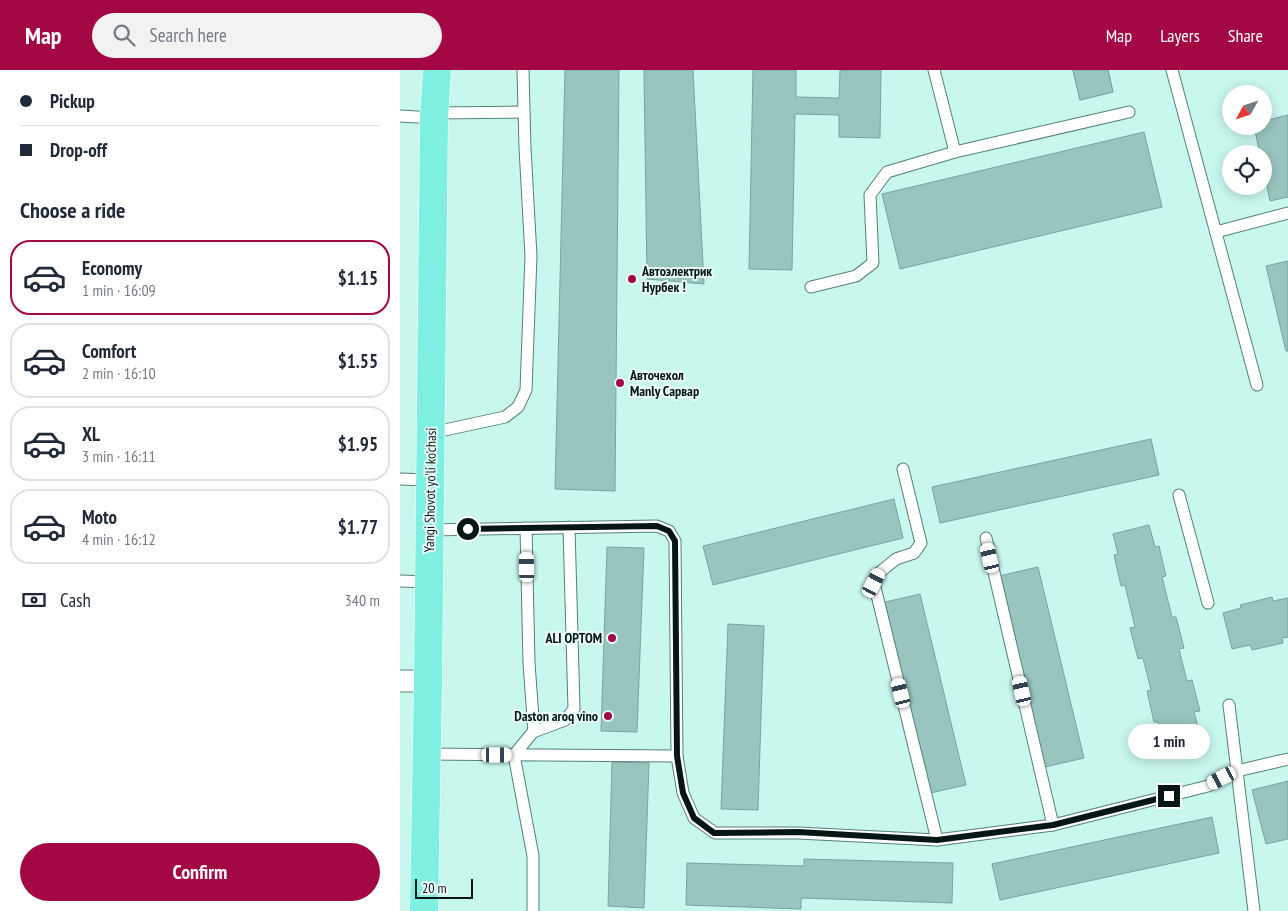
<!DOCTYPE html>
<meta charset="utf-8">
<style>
body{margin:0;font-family:"PT Sans Narrow",sans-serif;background:#f2f2f3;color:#1f2937;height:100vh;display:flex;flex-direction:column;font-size:19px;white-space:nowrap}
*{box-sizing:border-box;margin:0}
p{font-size:16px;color:#747a83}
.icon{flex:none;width:28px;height:28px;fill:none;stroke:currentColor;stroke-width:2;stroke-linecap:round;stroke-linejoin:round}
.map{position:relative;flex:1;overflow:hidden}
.drawer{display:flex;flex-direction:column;background:#fff;width:400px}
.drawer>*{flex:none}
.banner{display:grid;align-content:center;height:110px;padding:0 20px;background:#fff}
.needle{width:32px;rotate:230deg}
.tools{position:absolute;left:822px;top:15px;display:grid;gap:10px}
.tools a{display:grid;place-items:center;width:50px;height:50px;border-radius:50%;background:#fff;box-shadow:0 2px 12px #0003;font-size:25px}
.scale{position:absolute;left:15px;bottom:12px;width:58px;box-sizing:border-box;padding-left:5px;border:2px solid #051614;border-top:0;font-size:14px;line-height:18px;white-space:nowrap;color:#051614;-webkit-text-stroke:4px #ebfdfa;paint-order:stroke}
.end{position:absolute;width:22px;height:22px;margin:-11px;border:6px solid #051614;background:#fff;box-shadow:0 0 0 2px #fff}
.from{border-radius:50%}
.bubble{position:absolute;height:35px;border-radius:18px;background:#fff;box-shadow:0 2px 12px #0003;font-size:16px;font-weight:700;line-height:35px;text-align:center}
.car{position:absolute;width:15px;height:30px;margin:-15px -8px;border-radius:6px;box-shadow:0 0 4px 1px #0007;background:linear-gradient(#fff 24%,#345 0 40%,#fff 0 76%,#345 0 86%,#fff 0)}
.banner b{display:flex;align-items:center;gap:18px;height:48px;font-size:19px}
.banner b+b{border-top:1px solid #e0e1e3}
.banner i{width:12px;height:12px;background:#1f2937}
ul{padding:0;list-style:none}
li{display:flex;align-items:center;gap:15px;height:75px;margin:0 10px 8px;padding:0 10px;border:2px solid #e0e1e3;border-radius:20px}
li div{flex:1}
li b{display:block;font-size:19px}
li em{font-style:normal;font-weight:700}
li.current{border-color:#a30844}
li>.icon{width:45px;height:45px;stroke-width:1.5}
h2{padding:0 20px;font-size:22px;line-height:60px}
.pay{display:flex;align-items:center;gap:12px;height:55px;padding:0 20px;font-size:19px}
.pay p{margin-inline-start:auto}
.cta{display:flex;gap:10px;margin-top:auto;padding:10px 20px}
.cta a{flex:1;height:58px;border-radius:30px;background:#a30844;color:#fff;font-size:20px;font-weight:700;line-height:58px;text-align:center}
header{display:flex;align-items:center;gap:30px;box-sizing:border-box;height:70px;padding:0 25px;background:#a30844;color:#fff}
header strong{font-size:24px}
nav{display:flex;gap:28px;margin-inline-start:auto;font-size:18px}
.search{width:350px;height:45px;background:#f2f2f3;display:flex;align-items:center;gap:12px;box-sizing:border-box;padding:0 18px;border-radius:28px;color:#747a83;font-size:19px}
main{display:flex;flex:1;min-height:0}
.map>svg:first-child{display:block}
</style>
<header>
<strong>Map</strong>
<div class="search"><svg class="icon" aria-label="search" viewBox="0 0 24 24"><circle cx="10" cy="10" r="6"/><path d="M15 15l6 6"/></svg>Search here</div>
<nav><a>Map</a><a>Layers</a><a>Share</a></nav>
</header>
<main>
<section class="drawer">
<div class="banner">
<b><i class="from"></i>Pickup</b>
<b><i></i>Drop-off</b>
</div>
<h2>Choose a ride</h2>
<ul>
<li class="current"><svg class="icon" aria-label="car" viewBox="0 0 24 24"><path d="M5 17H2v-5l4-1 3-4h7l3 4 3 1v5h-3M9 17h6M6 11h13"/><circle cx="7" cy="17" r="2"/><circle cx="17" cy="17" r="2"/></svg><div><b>Economy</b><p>1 min · 16:09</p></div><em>$1.15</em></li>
<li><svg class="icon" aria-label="car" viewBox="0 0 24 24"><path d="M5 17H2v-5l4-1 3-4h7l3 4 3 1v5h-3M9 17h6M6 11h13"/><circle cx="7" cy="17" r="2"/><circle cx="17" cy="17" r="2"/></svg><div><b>Comfort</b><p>2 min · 16:10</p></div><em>$1.55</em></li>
<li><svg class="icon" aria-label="car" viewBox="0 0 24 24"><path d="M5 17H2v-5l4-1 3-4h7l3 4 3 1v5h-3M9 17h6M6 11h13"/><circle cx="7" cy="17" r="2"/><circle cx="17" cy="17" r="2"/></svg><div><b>XL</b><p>3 min · 16:11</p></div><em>$1.95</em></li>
<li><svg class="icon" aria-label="car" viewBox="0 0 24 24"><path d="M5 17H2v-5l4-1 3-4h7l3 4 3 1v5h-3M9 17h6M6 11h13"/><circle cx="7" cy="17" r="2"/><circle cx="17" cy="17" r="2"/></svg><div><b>Moto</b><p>4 min · 16:12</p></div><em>$1.77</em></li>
</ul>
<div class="pay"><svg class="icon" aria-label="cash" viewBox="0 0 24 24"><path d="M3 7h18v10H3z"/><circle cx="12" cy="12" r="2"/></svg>Cash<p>340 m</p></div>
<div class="cta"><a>Confirm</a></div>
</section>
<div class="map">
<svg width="888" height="841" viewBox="0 0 888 841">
<rect width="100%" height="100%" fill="#c8f7ee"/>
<g fill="#98c5bd" stroke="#78a49c">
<path d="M 165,0 L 219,0 L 215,421 L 155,419 Z"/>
<path d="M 244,0 L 293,0 L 304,214 L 247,209 Z"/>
<path d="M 353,0 L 396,0 L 396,27 L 439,28 L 440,0 L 481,0 L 480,68 L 439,67 L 439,45 L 395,44 L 392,200 L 349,199 Z"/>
<path d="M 673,0 L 708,0 L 713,22 L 680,30 Z"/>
<path d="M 673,0 L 708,0 L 713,22 L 680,30 Z"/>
<path d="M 888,45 L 888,127 L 870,131 L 864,102 L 864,84 L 860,84 L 854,56 L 864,56 L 864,51 Z"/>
<path d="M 744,62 L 762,137 L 500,199 L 482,124 Z"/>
<path d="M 888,191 L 888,281 L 886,281 L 866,196 Z"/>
<path d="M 751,369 L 759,405 L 540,453 L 532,417 Z"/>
<path d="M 494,429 L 503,468 L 313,515 L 303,476 Z"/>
<path d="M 749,455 L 755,477 L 759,476 L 766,506 L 762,507 L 772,547 L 776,547 L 784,578 L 779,579 L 787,611 L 792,610 L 800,641 L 794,642 L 799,660 L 762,669 L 758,652 L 754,652 L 747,621 L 751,620 L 743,588 L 738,589 L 730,558 L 735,557 L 725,515 L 721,516 L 714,485 L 718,484 L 713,464 Z"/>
<path d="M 207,477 L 244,478 L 237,662 L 201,661 Z"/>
<path d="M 638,497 L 684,688 L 645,697 L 599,506 Z"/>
<path d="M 520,524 L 566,715 L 526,724 L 481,533 Z"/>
<path d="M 872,527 L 873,531 L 888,528 L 888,567 L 882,568 L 883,573 L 852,580 L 850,575 L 832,579 L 823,543 L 841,538 L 840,535 Z"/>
<path d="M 328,554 L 364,556 L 358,740 L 321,739 Z"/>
<path d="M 212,692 L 249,693 L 244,838 L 208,836 Z"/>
<path d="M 888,711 L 888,769 L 866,774 L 852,720 Z"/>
<path d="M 812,747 L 819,783 L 600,830 L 592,794 Z"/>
<path d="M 404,789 L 553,793 L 552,833 L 401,828 L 401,839 L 286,835 L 287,793 L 404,796 Z"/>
</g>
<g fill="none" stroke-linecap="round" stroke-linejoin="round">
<defs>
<g id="lane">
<path d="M 534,0 L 555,82"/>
<path d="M 772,0 L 857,315"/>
<path d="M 34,43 L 124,42"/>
<path d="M 0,46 L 34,48"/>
<path d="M 816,162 L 888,143"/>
<path d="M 411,217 L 456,206 L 473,193 L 470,125 L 487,102 L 555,82 L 729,42"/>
<path d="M 31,363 L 105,347 L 118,337 L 126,320 L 131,186 L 125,78 L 123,0"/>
<path d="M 503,399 L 521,473 L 514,483 L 496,489 L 480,502 L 474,513 L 537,770"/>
<path d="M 0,409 L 30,410"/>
<path d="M 779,425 L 808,533"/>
<path d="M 126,458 L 129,593 L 134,662"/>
<path d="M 30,460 L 257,456 L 269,461 L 275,471 L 277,686"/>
<path d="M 586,468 L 653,755"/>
<path d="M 0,511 L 29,512"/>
<path d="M 829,635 L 854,841"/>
<path d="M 27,684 L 277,686 L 283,723 L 294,748 L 315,763 L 398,763 L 537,770 L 653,755 L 808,716 L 837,701 L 888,689"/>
<path d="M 133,841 L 133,786 L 114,685 L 133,662 L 165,650 L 174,639 L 169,457"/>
</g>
<path id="street" d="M 0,611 L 28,611"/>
<path id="primary" d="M 24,841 L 28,611 L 34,48 L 37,0"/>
</defs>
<use href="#lane" stroke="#558078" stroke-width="13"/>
<use href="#street" stroke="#558078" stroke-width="23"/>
<use href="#primary" stroke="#fff" stroke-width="29"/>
<use href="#lane" stroke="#fff" stroke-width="11"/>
<use href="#street" stroke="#fff" stroke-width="21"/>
<use href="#primary" stroke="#7fefe2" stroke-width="28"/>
</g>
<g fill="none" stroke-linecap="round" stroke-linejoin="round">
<path stroke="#051614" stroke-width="6" d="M 68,459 L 257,456 L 269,461 L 275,471 L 277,686 L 283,723 L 294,748 L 314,763 L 398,762 L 537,770 L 653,755 L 769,726"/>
</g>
<g fill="#a30844" stroke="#ebfdfa" stroke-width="2">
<circle cx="232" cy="209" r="5"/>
<circle cx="220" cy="313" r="5"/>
<circle cx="212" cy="568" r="5"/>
<circle cx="208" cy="646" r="5"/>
</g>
<g text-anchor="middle" stroke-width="4" stroke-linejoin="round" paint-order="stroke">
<g font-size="14" font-weight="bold" fill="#051614" stroke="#ebfdfa" text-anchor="start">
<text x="242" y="206">Автоэлектрик<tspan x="242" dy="16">Нурбек !</tspan></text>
<text x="230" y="310">Авточехол<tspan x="230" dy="16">Manly Сарвар</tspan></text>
<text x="202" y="573" text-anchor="end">ALI OPTOM</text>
<text x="198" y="651" text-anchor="end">Daston aroq vino</text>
</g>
<g font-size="14" fill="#051614" stroke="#ebfdfa">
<text transform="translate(30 420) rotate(-89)" y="5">Yangi Shovot yo'li ko'chasi</text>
</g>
</g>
</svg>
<div class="tools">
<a><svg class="needle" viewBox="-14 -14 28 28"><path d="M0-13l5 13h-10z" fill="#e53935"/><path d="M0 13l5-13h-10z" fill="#747a83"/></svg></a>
<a><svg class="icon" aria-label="locate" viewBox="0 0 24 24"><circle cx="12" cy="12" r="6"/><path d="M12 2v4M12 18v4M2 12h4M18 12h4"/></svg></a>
</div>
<div class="scale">20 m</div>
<i class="end from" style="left:68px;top:459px"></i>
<i class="end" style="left:769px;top:726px"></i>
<div class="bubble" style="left:728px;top:654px;width:82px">1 min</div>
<i class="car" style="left:590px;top:488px;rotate:347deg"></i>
<i class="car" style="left:127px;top:497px;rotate:359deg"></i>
<i class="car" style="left:474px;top:513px;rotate:28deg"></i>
<i class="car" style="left:622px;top:621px;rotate:347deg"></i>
<i class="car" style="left:501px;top:623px;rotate:346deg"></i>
<i class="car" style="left:97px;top:685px;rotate:90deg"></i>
<i class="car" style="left:822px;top:708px;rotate:243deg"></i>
</div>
</main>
